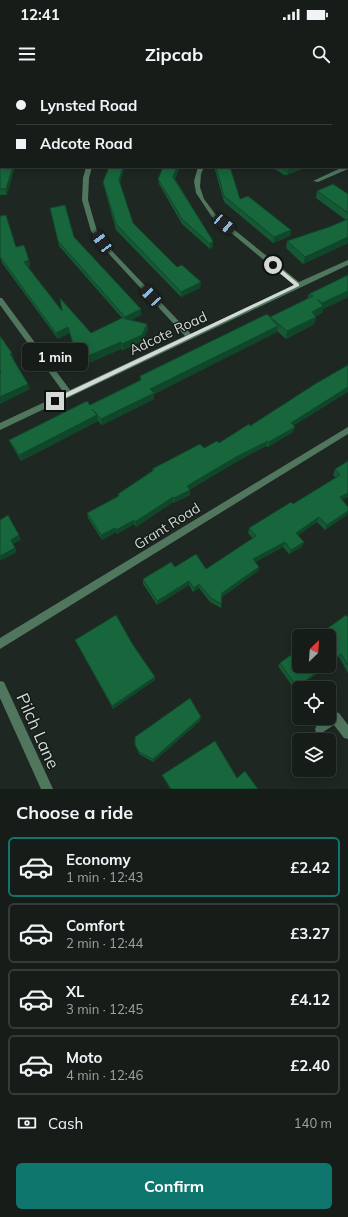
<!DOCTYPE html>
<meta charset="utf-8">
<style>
body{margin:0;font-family:Mulish,sans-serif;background:#232a26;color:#f1f3f6;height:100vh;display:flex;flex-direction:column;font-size:15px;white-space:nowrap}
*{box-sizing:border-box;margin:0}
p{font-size:13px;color:#9ea2a2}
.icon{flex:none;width:22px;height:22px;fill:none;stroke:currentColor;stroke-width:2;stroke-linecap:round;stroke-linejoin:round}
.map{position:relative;height:709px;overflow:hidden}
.sheet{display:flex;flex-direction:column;background:#161d19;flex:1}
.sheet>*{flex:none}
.guide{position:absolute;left:0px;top:0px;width:348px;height:88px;box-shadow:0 2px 10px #0003,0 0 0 1px #353b38;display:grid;align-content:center;height:88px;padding:0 16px;background:#161d19}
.needle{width:26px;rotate:25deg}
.controls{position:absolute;left:292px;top:549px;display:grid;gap:8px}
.controls a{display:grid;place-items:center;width:44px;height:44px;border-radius:6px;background:#161d19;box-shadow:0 2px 10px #0003,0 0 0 1px #353b38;font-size:20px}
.end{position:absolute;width:18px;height:18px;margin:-9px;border:5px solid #d3d9d5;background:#111;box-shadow:0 0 0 2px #111}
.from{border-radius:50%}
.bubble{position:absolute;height:28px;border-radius:6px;background:#161d19;box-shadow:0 2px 10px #0003,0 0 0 1px #353b38;font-size:13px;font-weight:700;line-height:28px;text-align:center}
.car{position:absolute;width:12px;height:24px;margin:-12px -6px;border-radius:5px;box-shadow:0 0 3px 1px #0007;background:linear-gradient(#222 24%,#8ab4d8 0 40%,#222 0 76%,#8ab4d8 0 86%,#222 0)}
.guide b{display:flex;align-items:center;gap:14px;height:38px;font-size:15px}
.guide b+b{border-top:1px solid #353b38}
.guide i{width:10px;height:10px;background:#f1f3f6}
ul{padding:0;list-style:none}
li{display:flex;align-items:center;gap:12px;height:60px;margin:0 8px 6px;padding:0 8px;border:2px solid #353b38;border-radius:6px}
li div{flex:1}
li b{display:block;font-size:15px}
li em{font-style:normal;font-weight:700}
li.active{border-color:#0f766e}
li>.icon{width:36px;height:36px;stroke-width:1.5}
h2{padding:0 16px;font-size:18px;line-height:48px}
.pay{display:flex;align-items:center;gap:10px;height:44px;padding:0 16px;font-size:15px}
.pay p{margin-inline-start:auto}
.button{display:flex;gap:8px;margin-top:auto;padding:8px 16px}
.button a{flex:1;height:46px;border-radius:6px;background:#0f766e;color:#fff;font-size:16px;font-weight:700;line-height:46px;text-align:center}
.status{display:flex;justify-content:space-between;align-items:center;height:28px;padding:0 20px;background:#161d19;direction:ltr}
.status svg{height:11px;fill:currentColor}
header{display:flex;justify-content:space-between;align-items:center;height:52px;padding:0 16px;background:#161d19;font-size:18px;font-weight:700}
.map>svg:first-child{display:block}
</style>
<div class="status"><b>12:41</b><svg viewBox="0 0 49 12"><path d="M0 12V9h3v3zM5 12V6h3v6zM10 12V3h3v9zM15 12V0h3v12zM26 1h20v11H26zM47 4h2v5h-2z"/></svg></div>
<header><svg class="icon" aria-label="menu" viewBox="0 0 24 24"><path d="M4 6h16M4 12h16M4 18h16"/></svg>Zipcab<svg class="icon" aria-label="search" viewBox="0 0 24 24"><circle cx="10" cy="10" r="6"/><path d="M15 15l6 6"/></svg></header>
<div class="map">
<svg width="348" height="709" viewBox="0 0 348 709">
<rect width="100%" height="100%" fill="#1e2721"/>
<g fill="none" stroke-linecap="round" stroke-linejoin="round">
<g fill="#51765e" fill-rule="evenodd">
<rect x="0" y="23" width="1" height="2"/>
<path d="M 1,55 L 1,59 L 0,60 L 0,56 Z"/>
<path d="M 348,85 L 348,89 L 318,102 L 313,101 L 343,87 L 347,87 Z"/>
<path d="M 86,87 L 92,87 L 89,98 L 88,120 L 97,151 L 113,172 L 191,254 L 294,205 L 212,137 L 196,113 L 194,101 L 198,87 L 204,87 L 201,94 L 200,107 L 204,119 L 216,135 L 299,202 L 348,180 L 348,185 L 0,350 L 0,343 L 64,313 L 0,225 L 0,218 L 2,218 L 70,310 L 185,256 L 109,174 L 91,151 L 82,120 L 83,98 Z"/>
<path d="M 348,347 L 348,354 L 0,569 L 0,558 Z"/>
<path d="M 335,632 L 339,633 L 348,645 L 348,659 L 344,658 L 334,645 L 320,654 L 316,653 L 315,649 C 317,644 323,638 329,638 L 329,635 Z"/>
</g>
<path fill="#51765e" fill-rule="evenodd" d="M 0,601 L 4,602 L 53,709 L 41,709 L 0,618 Z"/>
</g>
<g fill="#145834">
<path d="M 0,79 L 7,115 L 0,115 Z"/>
<path d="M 163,87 L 180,87 L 175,99 L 213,161 L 213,167 L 210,169 L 182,144 L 159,104 L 158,99 Z"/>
<path d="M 215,87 L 230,87 L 240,119 L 291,150 L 290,156 L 273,163 L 224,122 L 215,90 Z"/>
<path d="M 272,87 L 307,87 L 287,95 L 284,95 Z"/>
<path d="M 103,102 L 120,104 L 133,143 L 177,187 L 200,208 L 181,217 L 116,150 L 104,107 Z"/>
<path d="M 317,111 L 348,114 L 348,163 L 303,184 L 286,168 L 287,161 L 329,147 L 346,140 L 316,118 Z"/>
<path d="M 50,128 L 74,157 L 141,229 L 141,235 L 131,240 L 147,244 L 148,250 L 142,261 L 123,270 L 121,269 L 84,285 L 75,273 L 70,253 L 58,259 L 2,183 L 0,176 L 16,167 L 29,180 L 30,186 L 28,187 L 62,231 L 91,253 L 122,238 L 59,166 Z"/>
<path d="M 348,195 L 348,217 L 323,229 L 322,233 L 316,236 L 314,244 L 286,259 L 277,251 L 277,252 L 154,314 L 154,319 L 102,345 L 97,340 L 98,341 L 21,381 L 12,366 L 9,360 L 90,325 L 141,300 L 140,296 L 270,238 L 270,237 L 307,219 L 309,214 Z"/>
<path d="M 294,345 L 293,352 L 268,367 L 266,366 L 236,382 L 189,410 L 190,410 L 190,415 L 174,423 L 173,422 L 136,447 L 134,444 L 117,454 L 116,452 L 102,460 L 88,438 L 87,433 L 118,416 L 118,414 L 152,391 L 152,389 L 219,363 L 250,346 Z"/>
<path d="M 348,381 L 348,417 L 342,420 L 348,434 L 325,450 L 317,442 L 298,455 L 302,467 L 289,474 L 283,467 L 255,482 L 259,487 L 258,491 L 222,517 L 221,528 L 210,522 L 199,508 L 193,512 L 189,505 L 157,525 L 143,504 L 143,499 L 175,487 L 206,489 L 253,459 L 248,453 L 249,448 L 293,424 L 336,398 L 333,395 L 335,389 Z"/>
<path d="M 348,537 L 348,593 L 339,577 L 329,584 L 329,556 Z"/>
<path d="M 75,560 L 133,565 L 155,597 L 155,600 L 113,629 Z"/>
<path d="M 280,583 L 299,586 L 327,586 L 295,610 L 278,586 Z"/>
<path d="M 200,641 L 153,682 L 139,674 L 135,665 Z"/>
<path d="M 162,695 L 237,698 L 258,709 L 170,709 L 163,697 Z"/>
</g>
<g fill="#10472a">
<path d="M 154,0 L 161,0 L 160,1 L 152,1 Z"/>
<path d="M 13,87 L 15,87 L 7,115 L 6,109 Z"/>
<path d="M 123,87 L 125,87 L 119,106 L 119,100 Z"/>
<path d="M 177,87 L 180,87 L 173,103 L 173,97 Z"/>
<path d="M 294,87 L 307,87 L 287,95 L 288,90 Z"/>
<path d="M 291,150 L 290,156 L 273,163 L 274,157 Z"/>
<path d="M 348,157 L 348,163 L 303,184 L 305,177 Z"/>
<path d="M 213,161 L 213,167 L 210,169 L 210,164 Z"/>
<path d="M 29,180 L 30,186 L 26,188 L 24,182 Z"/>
<path d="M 201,202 L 200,208 L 181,217 L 181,212 Z"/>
<path d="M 348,211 L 348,217 L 323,229 L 322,233 L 310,240 L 312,232 L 321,227 L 322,223 Z"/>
<path d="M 141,229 L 141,235 L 126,243 L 125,237 Z"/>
<path d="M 316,237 L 314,244 L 286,259 L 287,251 Z"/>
<path d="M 147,244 L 148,250 L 142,261 L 123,270 L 122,264 Z"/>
<path d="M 278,246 L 277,252 L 154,314 L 154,319 L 102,345 L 101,339 L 150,309 Z"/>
<path d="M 68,247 L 70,253 L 58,259 L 56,253 Z"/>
<path d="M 121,262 L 121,269 L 84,285 L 83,278 Z"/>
<path d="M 12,273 L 14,279 L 11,280 L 10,274 Z"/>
<path d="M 28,304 L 30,309 L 0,324 L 0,317 Z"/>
<path d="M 348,307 L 348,312 L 290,348 L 291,343 Z"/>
<path d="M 97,335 L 98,341 L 21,381 L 19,375 Z"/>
<path d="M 295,347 L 293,352 L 268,367 L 269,362 Z"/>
<path d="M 268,361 L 266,366 L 236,382 L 187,411 L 187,406 L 236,377 Z"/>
<path d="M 190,410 L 190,415 L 174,423 L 174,418 Z"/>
<path d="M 348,413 L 348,417 L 338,422 L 340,417 Z"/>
<path d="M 173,417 L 173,422 L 136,447 L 135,442 Z"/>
<path d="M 348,431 L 348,434 L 325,450 L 327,445 Z"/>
<path d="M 319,437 L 317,442 L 294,458 L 296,453 Z"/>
<path d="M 134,440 L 134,444 L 117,454 L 116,450 Z"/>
<path d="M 115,448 L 116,452 L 102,460 L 101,455 Z"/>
<path d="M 19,455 L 21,460 L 13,464 L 11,460 Z"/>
<path d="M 285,462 L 283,467 L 252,484 L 253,479 Z"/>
<path d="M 304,462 L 302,467 L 289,474 L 291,470 Z"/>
<path d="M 15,468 L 17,472 L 0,481 L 0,476 Z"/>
<path d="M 259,487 L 258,491 L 221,517 L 222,513 Z"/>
<path d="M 189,501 L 189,505 L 157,525 L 157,521 Z"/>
<path d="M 199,504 L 199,508 L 193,512 L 194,508 Z"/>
<path d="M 341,574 L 339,577 L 329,584 L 329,583 Z"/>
<path d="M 325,586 L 327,586 L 295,610 L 297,607 Z"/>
<path d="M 155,597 L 155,600 L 113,629 L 112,626 Z"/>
<path d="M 201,637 L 200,641 L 153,682 L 153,679 Z"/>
</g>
<g fill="#17663c" stroke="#10472a">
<path d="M 32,0 L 154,0 L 152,1 L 30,1 Z"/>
<path d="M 185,0 L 348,0 L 348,11 L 347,11 L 347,15 L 348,15 L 348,68 L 347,68 L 347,1 L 184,1 Z"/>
<path d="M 1,76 L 1,87 L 13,87 L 6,109 L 0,109 L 0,79 Z"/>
<path d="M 109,87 L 123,87 L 119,100 L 133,143 L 177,187 L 182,185 L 201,202 L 181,212 L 116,144 L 103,102 Z"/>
<path d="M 163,87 L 177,87 L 173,97 L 213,161 L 210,164 L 182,139 L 158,99 Z"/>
<path d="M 216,87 L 230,87 L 240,119 L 248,116 L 291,150 L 274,157 L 224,116 Z"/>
<path d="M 281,87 L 294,87 L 288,90 L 284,90 Z"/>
<path d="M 333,104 L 348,114 L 348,133 L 317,111 Z"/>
<path d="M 65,125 L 74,157 L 141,229 L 125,237 L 58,161 L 50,128 Z"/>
<path d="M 6,135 L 16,167 L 24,165 L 29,180 L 24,182 L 62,231 L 60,218 L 91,253 L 122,238 L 147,244 L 142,255 L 122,264 L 121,262 L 83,278 L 74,267 L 68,247 L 56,253 L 0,177 L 0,136 Z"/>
<path d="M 348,139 L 348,157 L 305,177 L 287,161 L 329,147 Z"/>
<path d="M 348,195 L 348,211 L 322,223 L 317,219 L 323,226 L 312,232 L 316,237 L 287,251 L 270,237 L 313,216 L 309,214 Z"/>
<path d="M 267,234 L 278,246 L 150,309 L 154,313 L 101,339 L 92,329 L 97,335 L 19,375 L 9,360 L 87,321 L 90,325 L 141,300 L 140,296 Z"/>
<path d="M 0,256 L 12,273 L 10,274 L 28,304 L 0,317 L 0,293 L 1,292 L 0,290 Z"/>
<path d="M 348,285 L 348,307 L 291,343 L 295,347 L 269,362 L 268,361 L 236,377 L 187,406 L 190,410 L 174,418 L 173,417 L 135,442 L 134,440 L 116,450 L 115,448 L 101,455 L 87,433 L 119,416 L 118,414 L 154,390 L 152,389 L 200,364 L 204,368 L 217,361 L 219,363 L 249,344 L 250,346 L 315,304 Z"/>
<path d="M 348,381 L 348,413 L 340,417 L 348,427 L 348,431 L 327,445 L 319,437 L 296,453 L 304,462 L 291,470 L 285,462 L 253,479 L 259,487 L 222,513 L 221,524 L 211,518 L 199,504 L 194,508 L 189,501 L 157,521 L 143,499 L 171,482 L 175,487 L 196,474 L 206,489 L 256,456 L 249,448 L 291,422 L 293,424 L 340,395 L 335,389 Z"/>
<path d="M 8,435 L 19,455 L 11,460 L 15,468 L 0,476 L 0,440 Z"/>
<path d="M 116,535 L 133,565 L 155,597 L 112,626 L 75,560 Z"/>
<path d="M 346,535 L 348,537 L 348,585 L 341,574 L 329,583 L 329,556 L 317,556 Z"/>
<path d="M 299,569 L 299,586 L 325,586 L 297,607 L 280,583 Z"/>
<path d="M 190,618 L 201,637 L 153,679 L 139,672 L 135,665 L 135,657 Z"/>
<path d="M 215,661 L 237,698 L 245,691 L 258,709 L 171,709 L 162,695 Z"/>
</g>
<path fill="#d3d9d5" d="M 271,184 L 275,184 L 299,204 L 299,206 L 57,322 L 53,322 L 53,319 L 294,205 L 271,186 Z"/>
<g text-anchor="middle" stroke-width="3" stroke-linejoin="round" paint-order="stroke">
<g font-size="14" fill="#d3d9d5" stroke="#151d18">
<text transform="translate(168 253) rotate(-25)" y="5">Adcote Road</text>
<text transform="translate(167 446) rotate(-32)" y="5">Grant Road</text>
</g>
<g font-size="17" fill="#d3d9d5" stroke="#151d18">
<text transform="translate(38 651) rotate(66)" y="6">Pilch Lane</text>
</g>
</g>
</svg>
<div class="controls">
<a><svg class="needle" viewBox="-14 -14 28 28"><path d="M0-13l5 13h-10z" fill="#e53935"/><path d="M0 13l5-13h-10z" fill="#9ea2a2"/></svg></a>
<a><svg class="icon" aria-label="locate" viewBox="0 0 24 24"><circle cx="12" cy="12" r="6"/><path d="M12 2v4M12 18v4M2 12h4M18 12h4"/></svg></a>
<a><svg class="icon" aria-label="layers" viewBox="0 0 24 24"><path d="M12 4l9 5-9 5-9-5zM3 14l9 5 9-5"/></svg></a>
</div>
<i class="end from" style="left:273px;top:185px"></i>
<i class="end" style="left:55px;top:321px"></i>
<div class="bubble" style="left:22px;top:263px;width:66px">1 min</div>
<i class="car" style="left:224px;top:144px;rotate:130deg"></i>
<i class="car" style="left:102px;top:162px;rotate:324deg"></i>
<i class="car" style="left:151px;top:216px;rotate:317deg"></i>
<div class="guide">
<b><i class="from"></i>Lynsted Road</b>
<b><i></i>Adcote Road</b>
</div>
</div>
<section class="sheet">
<h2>Choose a ride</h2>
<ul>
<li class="active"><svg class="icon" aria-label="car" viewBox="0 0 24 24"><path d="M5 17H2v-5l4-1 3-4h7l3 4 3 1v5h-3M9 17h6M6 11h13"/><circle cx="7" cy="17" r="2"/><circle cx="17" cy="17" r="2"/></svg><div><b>Economy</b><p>1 min · 12:43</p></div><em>£2.42</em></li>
<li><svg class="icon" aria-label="car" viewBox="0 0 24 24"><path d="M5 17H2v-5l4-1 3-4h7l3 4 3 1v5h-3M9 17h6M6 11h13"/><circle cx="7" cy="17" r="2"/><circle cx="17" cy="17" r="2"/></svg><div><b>Comfort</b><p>2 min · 12:44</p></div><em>£3.27</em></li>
<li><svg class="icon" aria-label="car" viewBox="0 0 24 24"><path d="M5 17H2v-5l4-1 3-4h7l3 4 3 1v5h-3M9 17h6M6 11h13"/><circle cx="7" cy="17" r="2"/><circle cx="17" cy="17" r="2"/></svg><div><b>XL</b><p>3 min · 12:45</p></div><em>£4.12</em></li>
<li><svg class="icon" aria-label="car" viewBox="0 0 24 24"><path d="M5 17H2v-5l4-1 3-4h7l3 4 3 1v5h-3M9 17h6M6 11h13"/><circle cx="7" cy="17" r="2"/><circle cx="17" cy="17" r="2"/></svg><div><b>Moto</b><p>4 min · 12:46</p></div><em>£2.40</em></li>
</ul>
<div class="pay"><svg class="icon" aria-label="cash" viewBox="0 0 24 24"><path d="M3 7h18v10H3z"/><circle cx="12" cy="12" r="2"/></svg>Cash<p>140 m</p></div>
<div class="button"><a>Confirm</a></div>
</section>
